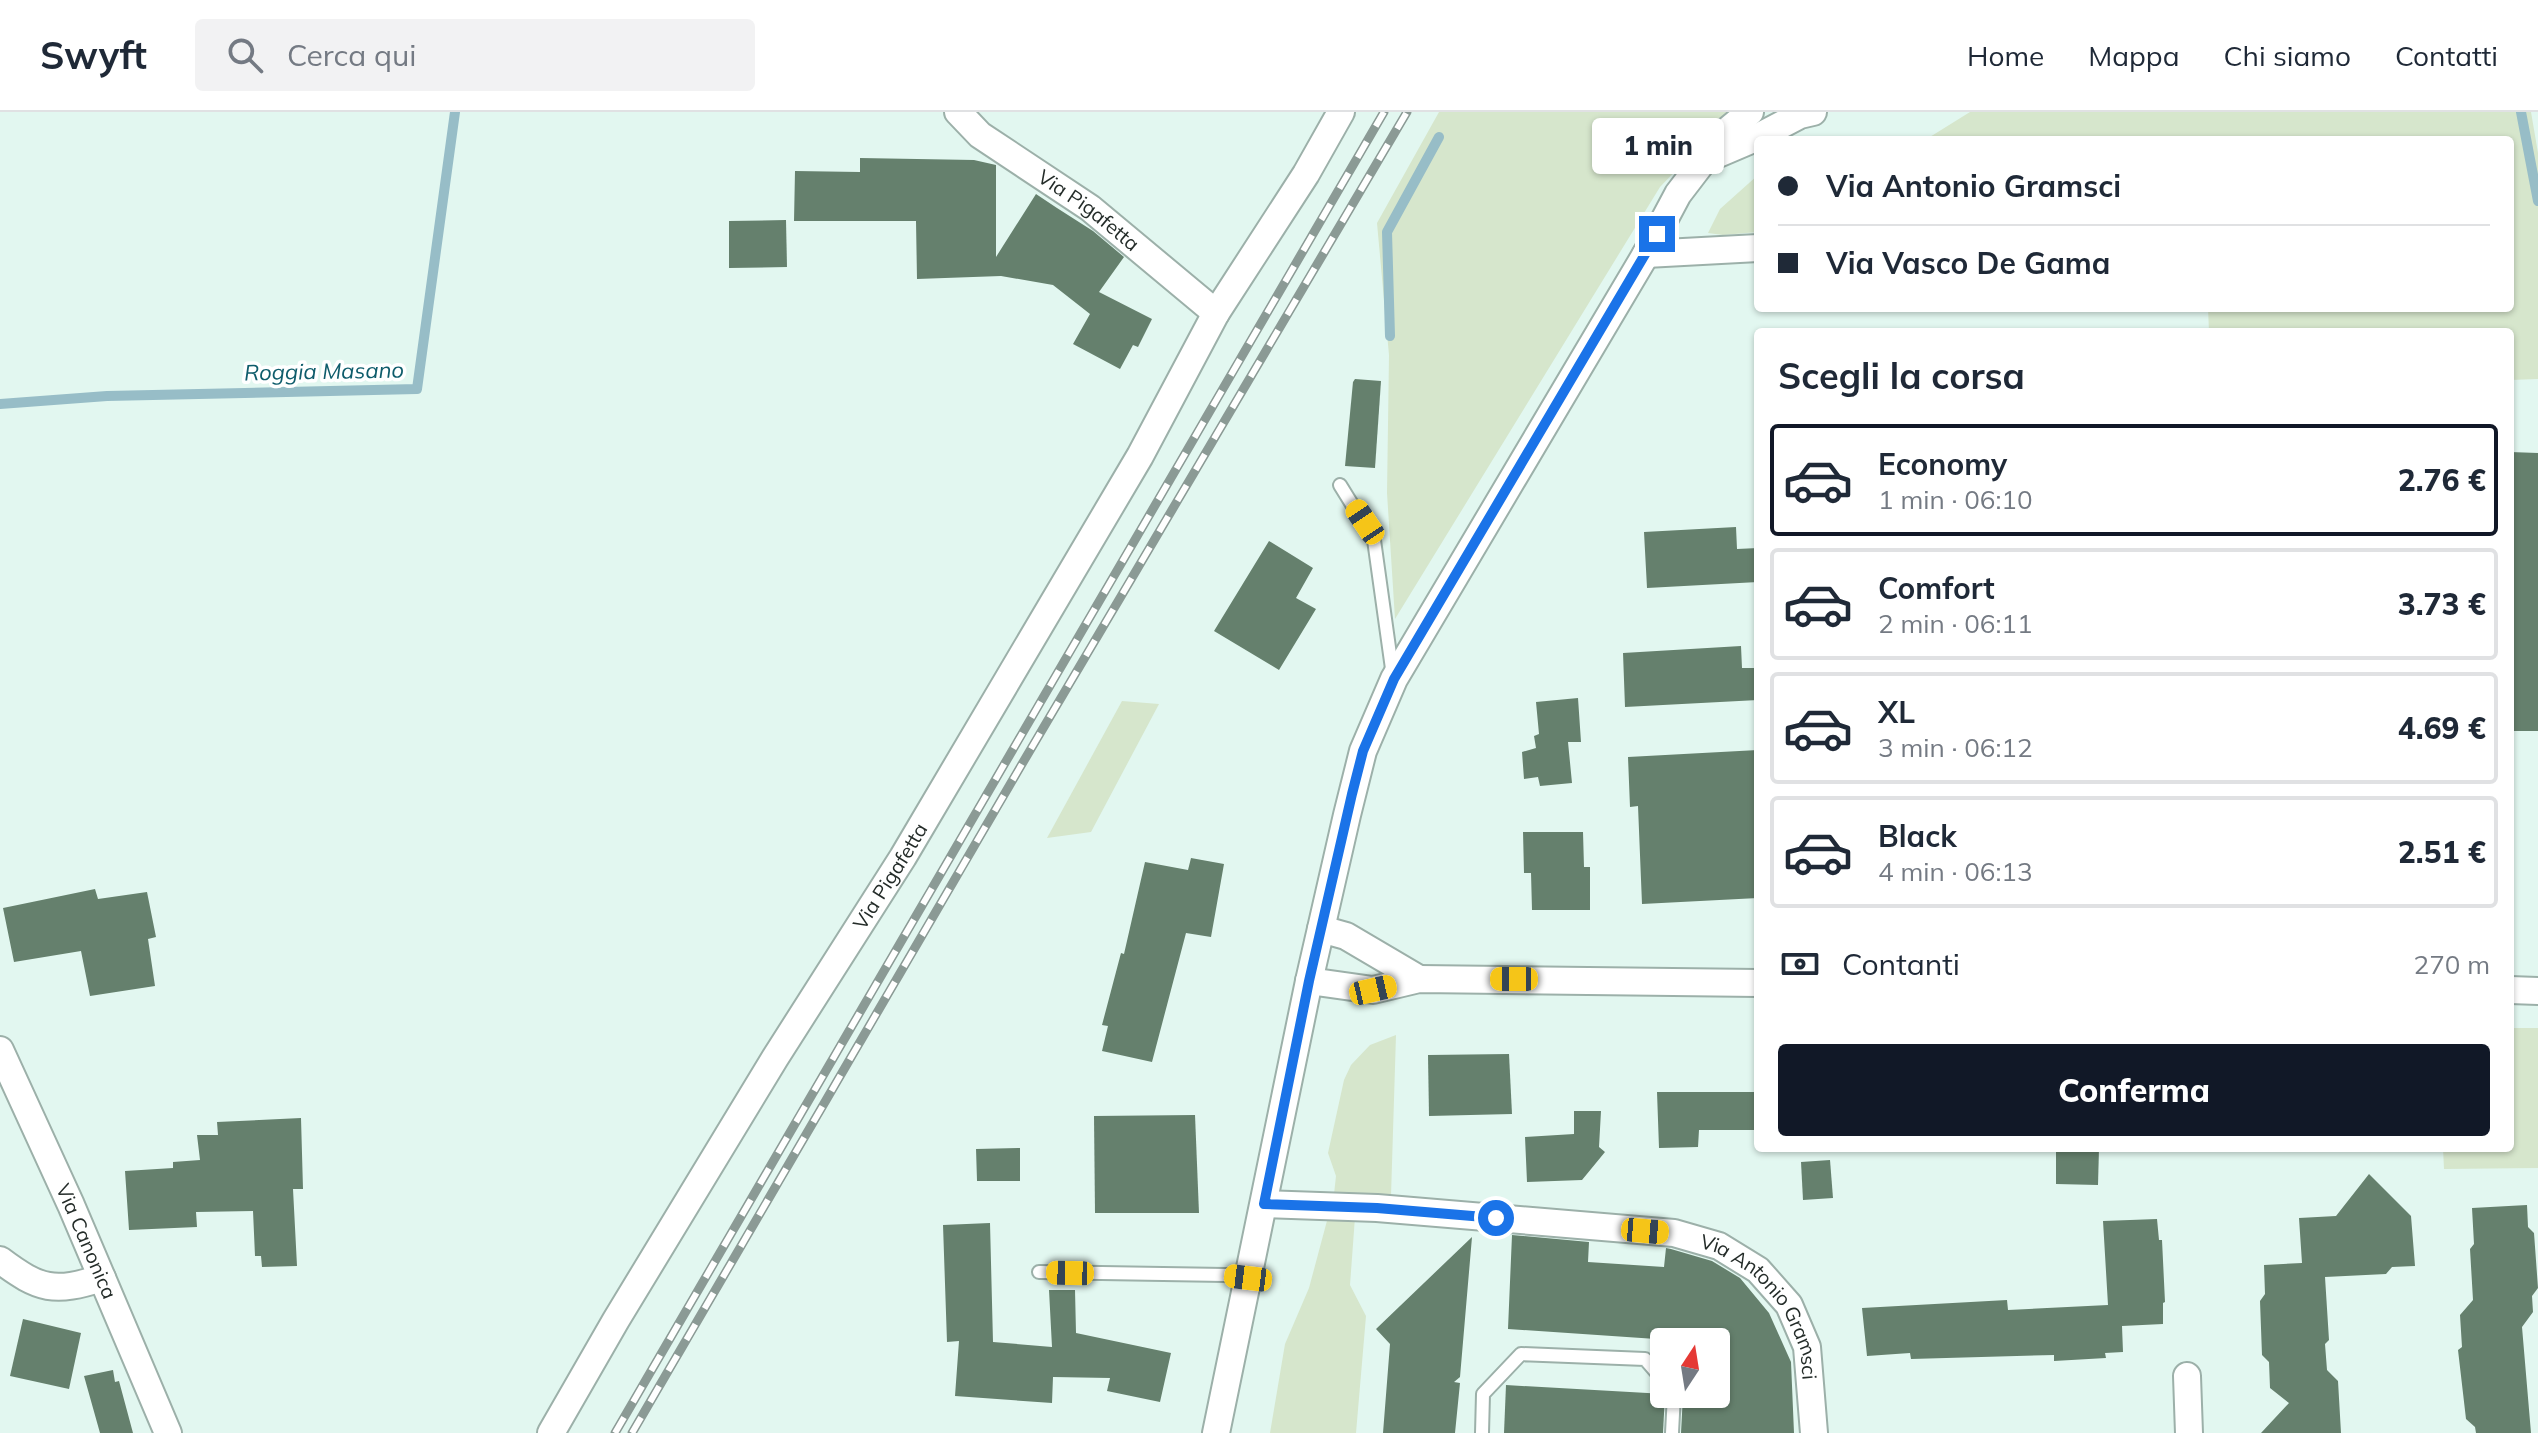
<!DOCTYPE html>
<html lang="it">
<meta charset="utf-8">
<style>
body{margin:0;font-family:Mulish,sans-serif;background:#f2f2f3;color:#1f2937;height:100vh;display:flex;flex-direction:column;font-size:30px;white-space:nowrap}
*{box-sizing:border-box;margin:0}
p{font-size:26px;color:#747a83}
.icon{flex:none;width:44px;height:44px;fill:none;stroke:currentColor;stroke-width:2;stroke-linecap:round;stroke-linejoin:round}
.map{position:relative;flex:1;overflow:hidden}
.details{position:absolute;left:1754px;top:216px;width:760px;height:824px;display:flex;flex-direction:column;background:#fff;border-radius:8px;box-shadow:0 2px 6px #0004}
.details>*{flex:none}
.guide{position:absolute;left:1754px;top:24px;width:760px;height:176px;border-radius:8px;box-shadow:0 2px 6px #0004;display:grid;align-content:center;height:176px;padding:0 24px;background:#fff}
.needle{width:52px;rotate:12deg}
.controls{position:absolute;left:1650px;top:1216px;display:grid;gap:16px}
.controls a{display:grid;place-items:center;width:80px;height:80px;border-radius:8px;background:#fff;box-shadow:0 2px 6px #0004;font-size:40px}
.end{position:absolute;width:36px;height:36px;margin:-18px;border:10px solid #1a73e8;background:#fff;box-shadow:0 0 0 4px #fff}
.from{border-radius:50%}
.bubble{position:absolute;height:56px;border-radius:8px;background:#fff;box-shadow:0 2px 6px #0004;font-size:26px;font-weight:800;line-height:56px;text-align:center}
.car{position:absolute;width:24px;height:48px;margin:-24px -12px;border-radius:10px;box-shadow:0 0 6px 2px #0007;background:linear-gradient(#f5c518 24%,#345 0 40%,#f5c518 0 76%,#345 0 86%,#f5c518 0)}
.guide b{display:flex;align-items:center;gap:28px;height:76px;font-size:30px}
.guide b+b{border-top:2px solid #e0e1e3}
.guide i{width:20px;height:20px;background:#1f2937}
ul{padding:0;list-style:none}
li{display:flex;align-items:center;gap:24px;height:112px;margin:0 16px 12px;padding:0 8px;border:4px solid #e0e1e3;border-radius:8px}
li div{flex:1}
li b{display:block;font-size:30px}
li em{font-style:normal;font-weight:800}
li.on{border-color:#111827}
li>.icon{width:72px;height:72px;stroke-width:1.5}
h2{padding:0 24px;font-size:36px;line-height:96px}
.pay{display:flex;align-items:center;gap:20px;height:88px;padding:0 24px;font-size:30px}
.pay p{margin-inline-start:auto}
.primary-button{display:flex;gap:16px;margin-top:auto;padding:16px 24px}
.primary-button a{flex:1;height:92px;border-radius:8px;background:#111827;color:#fff;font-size:32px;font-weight:800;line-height:92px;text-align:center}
header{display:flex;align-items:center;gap:48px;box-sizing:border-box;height:112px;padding:0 40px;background:#fff;border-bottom:2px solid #e0e1e3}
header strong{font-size:38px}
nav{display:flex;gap:44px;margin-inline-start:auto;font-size:28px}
.search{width:560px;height:72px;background:#f2f2f3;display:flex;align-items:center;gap:20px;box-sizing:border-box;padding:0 28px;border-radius:8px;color:#747a83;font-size:30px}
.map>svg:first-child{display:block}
</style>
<header>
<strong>Swyft</strong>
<div class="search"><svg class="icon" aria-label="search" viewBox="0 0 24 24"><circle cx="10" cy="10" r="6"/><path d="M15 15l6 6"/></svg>Cerca qui</div>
<nav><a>Home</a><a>Mappa</a><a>Chi siamo</a><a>Contatti</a></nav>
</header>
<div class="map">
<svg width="2538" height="1321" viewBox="0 0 2538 1321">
<rect width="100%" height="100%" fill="#e2f7f0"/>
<g fill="#d6e6cc">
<path d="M 1439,0 L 1740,0 L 1707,26 L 1660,75 L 1395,507 L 1387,381 L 1389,243 L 1377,111 Z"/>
<path d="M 1970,0 L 2531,0 L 2538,41 L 2538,267 L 2510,268 L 2510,220 L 2209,220 L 2208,196 L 2510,196 L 2510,28 L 1925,28 Z"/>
<path d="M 1758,63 L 1758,120 L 1723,123 L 1708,121 L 1720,97 Z"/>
<path d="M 1122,589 L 1159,592 L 1091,720 L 1047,726 Z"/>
<path d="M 2510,916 L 2538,916 L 2538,1056 L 2444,1057 L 2443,1036 L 2510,1036 Z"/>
<path d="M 1396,923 L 1391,1084 L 1334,1082 L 1336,1064 L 1328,1041 L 1344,968 L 1351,953 L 1370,933 Z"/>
<path d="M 1328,1105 L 1355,1105 L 1350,1173 L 1366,1204 L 1356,1321 L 1270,1321 L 1285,1232 L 1309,1176 Z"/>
</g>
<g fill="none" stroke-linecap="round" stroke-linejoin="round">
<g stroke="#97bdc7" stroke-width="10">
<path d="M 2521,0 L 2538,89"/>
<path d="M 1390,224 L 1387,120 L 1439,25"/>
<path d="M 0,292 L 107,284 L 417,277 L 455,0"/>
</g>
</g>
<g fill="#65806d">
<path d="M 860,46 L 974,48 L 996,53 L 996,145 L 1036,82 L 1057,96 L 1093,119 L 1124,145 L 1099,180 L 1152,207 L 1138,235 L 1133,233 L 1120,257 L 1073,232 L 1090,202 L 1053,173 L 1001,164 L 917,167 L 916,109 L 794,109 L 795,59 L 860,60 Z"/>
<path d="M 786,108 L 787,155 L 729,156 L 729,109 Z"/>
<path d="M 1355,267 L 1381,269 L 1375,356 L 1345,354 L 1353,270 Z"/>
<path d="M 2510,340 L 2538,341 L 2538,619 L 2510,619 Z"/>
<path d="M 1736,415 L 1737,437 L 1758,436 L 1758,470 L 1647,476 L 1644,420 Z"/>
<path d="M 1269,429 L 1313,456 L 1296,486 L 1316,497 L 1279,558 L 1214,519 Z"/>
<path d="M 1741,534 L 1742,556 L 1758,556 L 1758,588 L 1625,595 L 1623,541 Z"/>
<path d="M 1578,586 L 1581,630 L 1568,630 L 1572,671 L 1540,674 L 1538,665 L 1524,667 L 1522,640 L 1536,636 L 1534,624 L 1539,622 L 1536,590 Z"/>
<path d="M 1758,638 L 1758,786 L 1642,792 L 1638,694 L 1630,695 L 1628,645 Z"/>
<path d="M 1523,720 L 1583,720 L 1584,755 L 1590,755 L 1590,798 L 1532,798 L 1531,761 L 1524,761 Z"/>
<path d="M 1191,746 L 1224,752 L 1211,825 L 1186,821 L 1152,950 L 1102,939 L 1108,914 L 1102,913 L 1121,841 L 1124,842 L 1145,750 L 1188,758 Z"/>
<path d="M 95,777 L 98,787 L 147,780 L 156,825 L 148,827 L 155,874 L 90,884 L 81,839 L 14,850 L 3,796 Z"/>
<path d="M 1509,942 L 1512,1002 L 1429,1004 L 1428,943 Z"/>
<path d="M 1657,980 L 1758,980 L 1758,1018 L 1699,1018 L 1698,1035 L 1659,1036 Z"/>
<path d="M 1574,999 L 1601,999 L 1599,1035 L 1605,1040 L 1582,1068 L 1527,1070 L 1525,1025 L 1574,1022 Z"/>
<path d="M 1195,1003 L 1199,1101 L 1095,1101 L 1094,1004 Z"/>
<path d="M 301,1006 L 303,1077 L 293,1077 L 297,1154 L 262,1155 L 261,1144 L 255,1144 L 253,1099 L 196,1100 L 197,1115 L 129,1118 L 125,1059 L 173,1056 L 173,1050 L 200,1048 L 197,1023 L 218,1023 L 217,1010 Z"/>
<path d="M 1020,1036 L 1020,1069 L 977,1069 L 976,1037 Z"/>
<path d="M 2056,1036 L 2099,1036 L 2098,1073 L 2056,1072 Z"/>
<path d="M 1830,1048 L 1833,1086 L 1803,1088 L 1801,1050 Z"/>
<path d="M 2369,1062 L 2411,1104 L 2415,1154 L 2392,1155 L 2386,1162 L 2325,1165 L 2329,1228 L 2325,1232 L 2327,1258 L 2338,1269 L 2341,1321 L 2261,1321 L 2289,1291 L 2270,1276 L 2269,1250 L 2262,1243 L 2260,1189 L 2265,1182 L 2264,1153 L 2302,1151 L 2299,1106 L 2336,1104 Z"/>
<path d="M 2527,1093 L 2528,1115 L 2534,1121 L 2538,1176 L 2532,1184 L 2533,1200 L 2522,1215 L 2531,1321 L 2476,1321 L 2475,1315 L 2466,1307 L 2458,1238 L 2462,1235 L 2460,1203 L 2473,1188 L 2470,1137 L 2474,1132 L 2472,1096 Z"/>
<path d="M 2157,1107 L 2159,1128 L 2162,1128 L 2165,1190 L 2163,1191 L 2163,1212 L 2122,1214 L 2123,1240 L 2105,1241 L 2106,1246 L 2054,1249 L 2054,1243 L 1911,1247 L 1910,1241 L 1867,1244 L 1862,1196 L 2007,1188 L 2008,1198 L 2108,1193 L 2103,1109 Z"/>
<path d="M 990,1111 L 993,1230 L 1052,1235 L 1049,1178 L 1075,1178 L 1076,1221 L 1171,1241 L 1160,1290 L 1107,1279 L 1110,1266 L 1053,1265 L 1052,1291 L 955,1284 L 959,1229 L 947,1230 L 943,1113 Z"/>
<path d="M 1512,1123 L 1589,1130 L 1588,1150 L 1664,1155 L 1666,1136 L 1671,1137 L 1712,1149 L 1740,1166 L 1769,1201 L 1791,1250 L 1794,1321 L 1681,1321 L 1683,1283 L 1716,1282 L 1716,1230 L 1658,1230 L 1656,1227 L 1508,1217 Z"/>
<path d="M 1472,1125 L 1460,1265 L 1454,1270 L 1460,1271 L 1455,1321 L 1383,1321 L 1390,1232 L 1376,1217 Z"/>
<path d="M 23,1207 L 81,1221 L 69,1277 L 10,1264 Z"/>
<path d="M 113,1258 L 115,1270 L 119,1269 L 133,1321 L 100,1321 L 84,1264 Z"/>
<path d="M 1506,1273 L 1665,1282 L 1663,1321 L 1504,1321 Z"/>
</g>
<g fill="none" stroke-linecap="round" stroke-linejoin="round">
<defs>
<g id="service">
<path d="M 1340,373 L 1374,428 L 1393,564"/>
<path d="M 1039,1160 L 1225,1163 L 1248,1166"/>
<path d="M 1482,1321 L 1483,1282 L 1521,1242 L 1645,1247 L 1664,1269"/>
<path d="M 1672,1321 L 1674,1282"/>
</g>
<g id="minor">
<path id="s1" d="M 958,0 L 980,23 L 1090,96 L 1216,201 L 1306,62 L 1341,0"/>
<path d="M 1704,48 L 1758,25 L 1800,3 L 1813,0"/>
<path d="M 1646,142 L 1758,136"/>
<path d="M 1321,817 L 1346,824 L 1419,867"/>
<path d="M 1309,869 L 1373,878 L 1419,867 L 1758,871"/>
<path d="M 2510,878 L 2538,879"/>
<path id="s2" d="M 0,938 L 71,1093 L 168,1321"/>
<path id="s3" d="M 1264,1092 L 1377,1096 L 1674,1121 L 1719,1134 L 1758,1158 L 1789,1193 L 1807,1235 L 1814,1321"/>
<path d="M 0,1148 C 40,1178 54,1181 102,1166"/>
<path d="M 2187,1264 L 2189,1321"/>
<path id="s4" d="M 551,1321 L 616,1208 L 775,946 L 903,745 L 1140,344 L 1216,201"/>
<path d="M 1216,1321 L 1309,869 L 1347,703 L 1363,639 L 1394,567 L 1646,142 L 1678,82 L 1704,48 L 1711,32 L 1750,0"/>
</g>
</defs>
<use href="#service" stroke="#9cb0a9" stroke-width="16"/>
<use href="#minor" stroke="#9cb0a9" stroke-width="30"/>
<use href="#service" stroke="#fff" stroke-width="12"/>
<use href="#minor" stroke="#fff" stroke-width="26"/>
<defs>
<g id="rail">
<path d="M 615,1321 L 1384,0"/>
<path d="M 632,1321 L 1022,652 L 1407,0"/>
</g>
</defs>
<use href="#rail" stroke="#8b9a95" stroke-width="9"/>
<use href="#rail" stroke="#fff" stroke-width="6" stroke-dasharray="18" stroke-linecap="butt"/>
</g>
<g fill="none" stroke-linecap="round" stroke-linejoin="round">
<path stroke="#1a73e8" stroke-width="10" d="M 1496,1106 L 1377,1096 L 1264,1092 L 1309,869 L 1352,682 L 1363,639 L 1394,567 L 1657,122"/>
</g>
<g text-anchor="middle" stroke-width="7" stroke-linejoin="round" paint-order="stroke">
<g font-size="20" fill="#242c29" stroke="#fff">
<text dy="7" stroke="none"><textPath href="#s1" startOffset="164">Via Pigafetta</textPath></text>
<text dy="7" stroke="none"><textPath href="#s4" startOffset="652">Via Pigafetta</textPath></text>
<text dy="7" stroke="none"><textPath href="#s2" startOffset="210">Via Canonica</textPath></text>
<text dy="7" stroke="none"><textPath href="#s3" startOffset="534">Via Antonio Gramsci</textPath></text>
</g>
<g font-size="22" font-style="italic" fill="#0e5c6b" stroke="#fff">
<text transform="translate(324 259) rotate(-1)" y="8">Roggia Masano</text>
</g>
</g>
</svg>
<div class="controls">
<a><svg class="needle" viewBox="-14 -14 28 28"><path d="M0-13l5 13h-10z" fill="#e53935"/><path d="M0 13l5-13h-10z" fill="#747a83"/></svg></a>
</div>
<i class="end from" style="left:1496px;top:1106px"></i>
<i class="end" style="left:1657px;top:122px"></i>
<div class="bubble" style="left:1592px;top:6px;width:132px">1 min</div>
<i class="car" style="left:1365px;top:410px;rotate:326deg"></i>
<i class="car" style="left:1514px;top:867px;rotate:270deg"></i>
<i class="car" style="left:1373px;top:878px;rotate:77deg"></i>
<i class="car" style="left:1645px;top:1119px;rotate:95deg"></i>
<i class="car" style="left:1070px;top:1161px;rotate:271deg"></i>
<i class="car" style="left:1248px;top:1166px;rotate:277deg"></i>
<div class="guide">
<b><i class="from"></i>Via Antonio Gramsci</b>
<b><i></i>Via Vasco De Gama</b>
</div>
<section class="details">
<h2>Scegli la corsa</h2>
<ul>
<li class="on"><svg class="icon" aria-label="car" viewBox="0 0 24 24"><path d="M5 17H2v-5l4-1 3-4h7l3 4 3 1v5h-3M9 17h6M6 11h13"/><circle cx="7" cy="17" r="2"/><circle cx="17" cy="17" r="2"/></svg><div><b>Economy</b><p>1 min · 06:10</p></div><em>2.76 €</em></li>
<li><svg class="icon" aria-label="car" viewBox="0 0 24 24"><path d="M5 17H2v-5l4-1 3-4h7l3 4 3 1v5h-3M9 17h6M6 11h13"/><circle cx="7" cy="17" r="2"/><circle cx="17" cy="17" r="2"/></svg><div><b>Comfort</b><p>2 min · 06:11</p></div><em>3.73 €</em></li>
<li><svg class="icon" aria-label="car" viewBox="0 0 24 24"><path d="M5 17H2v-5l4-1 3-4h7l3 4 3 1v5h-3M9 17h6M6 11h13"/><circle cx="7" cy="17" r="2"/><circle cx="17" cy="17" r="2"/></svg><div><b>XL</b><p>3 min · 06:12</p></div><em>4.69 €</em></li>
<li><svg class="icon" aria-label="car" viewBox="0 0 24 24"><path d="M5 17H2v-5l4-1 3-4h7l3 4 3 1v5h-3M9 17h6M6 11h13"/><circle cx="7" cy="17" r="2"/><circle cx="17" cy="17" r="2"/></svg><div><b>Black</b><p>4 min · 06:13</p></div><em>2.51 €</em></li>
</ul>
<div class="pay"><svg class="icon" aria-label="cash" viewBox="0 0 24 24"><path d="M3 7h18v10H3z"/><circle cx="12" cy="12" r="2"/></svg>Contanti<p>270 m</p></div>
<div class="primary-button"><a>Conferma</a></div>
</section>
</div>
